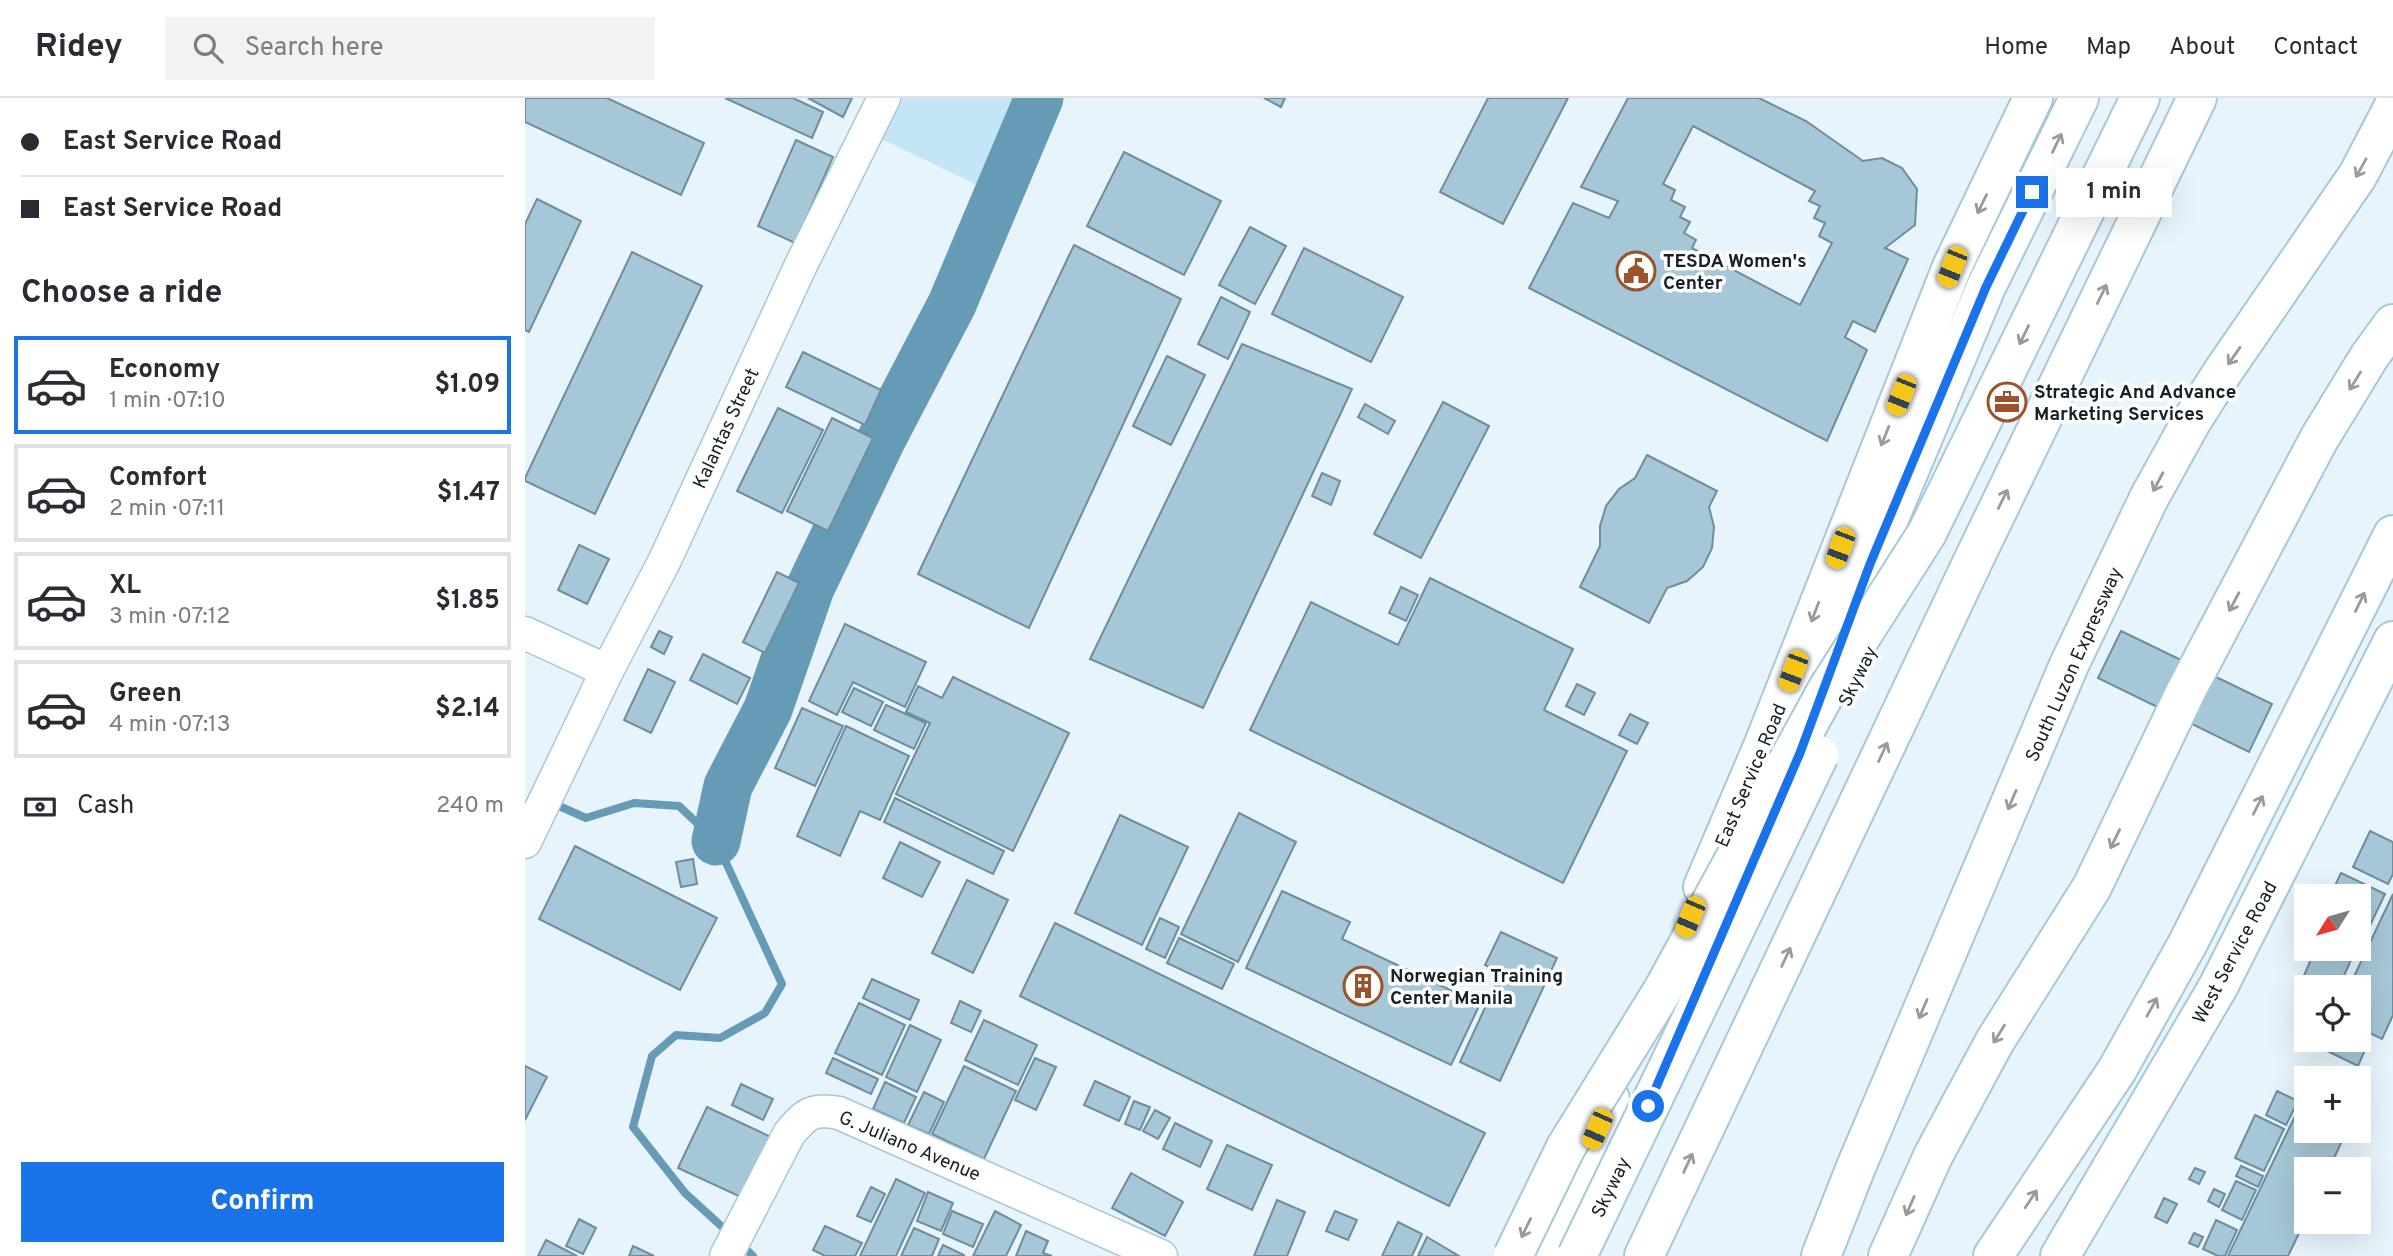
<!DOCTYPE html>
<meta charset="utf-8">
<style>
body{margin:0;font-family:Overpass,sans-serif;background:#f2f2f3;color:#2b2b33;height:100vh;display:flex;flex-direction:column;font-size:26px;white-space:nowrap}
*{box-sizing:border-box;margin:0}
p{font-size:23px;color:#7c7c81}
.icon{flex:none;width:38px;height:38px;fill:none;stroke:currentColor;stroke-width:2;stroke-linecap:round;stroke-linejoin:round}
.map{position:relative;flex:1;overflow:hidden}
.panel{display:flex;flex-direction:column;background:#fff;width:525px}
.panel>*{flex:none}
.top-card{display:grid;align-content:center;height:154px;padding:0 21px;background:#fff}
.needle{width:46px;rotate:233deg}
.buttons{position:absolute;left:1769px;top:786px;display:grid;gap:14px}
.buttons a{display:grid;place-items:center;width:77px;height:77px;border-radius:0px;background:#fff;box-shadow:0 7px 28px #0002;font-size:35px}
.end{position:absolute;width:32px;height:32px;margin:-16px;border:9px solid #1a73e8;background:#fff;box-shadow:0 0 0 4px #fff}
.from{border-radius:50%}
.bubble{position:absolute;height:49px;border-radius:0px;background:#fff;box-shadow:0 7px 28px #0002;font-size:23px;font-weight:700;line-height:49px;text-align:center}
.car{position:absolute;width:21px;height:42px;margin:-21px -10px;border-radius:9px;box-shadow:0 0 5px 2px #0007;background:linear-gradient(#f5c518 24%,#345 0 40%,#f5c518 0 76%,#345 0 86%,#f5c518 0)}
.top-card b{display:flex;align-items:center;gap:24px;height:66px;font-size:26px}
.top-card b+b{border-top:2px solid #e1e1e2}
.top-card i{width:18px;height:18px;background:#2b2b33}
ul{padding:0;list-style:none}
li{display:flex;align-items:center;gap:21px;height:98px;margin:0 14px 10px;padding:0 7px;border:4px solid #e1e1e2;border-radius:0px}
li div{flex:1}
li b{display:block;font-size:26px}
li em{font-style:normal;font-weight:700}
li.selected{border-color:#1a73e8}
li>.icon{width:63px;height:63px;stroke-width:1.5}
h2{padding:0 21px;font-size:32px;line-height:84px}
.pay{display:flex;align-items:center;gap:18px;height:77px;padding:0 21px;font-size:26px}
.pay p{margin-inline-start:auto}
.cta{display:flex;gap:14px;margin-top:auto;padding:14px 21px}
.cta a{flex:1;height:80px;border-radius:0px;background:#1a73e8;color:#fff;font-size:28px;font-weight:700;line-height:80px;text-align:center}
header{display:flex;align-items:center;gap:42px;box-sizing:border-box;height:98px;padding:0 35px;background:#fff;border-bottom:2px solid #e1e1e2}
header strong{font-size:33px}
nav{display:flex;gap:38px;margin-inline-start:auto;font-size:24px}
.search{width:490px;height:63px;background:#f2f2f3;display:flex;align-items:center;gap:18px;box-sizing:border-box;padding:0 24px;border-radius:0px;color:#7c7c81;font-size:26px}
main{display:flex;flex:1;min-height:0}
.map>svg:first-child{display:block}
</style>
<header>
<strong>Ridey</strong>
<div class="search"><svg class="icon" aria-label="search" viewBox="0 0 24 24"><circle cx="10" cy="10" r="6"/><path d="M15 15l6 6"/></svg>Search here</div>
<nav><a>Home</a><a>Map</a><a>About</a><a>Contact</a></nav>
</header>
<main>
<section class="panel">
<div class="top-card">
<b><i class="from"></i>East Service Road</b>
<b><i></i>East Service Road</b>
</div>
<h2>Choose a ride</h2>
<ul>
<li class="selected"><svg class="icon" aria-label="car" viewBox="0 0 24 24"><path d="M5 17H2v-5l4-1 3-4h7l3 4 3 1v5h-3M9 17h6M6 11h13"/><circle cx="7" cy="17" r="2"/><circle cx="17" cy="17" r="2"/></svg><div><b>Economy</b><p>1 min · 07:10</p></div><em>$1.09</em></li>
<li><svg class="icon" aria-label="car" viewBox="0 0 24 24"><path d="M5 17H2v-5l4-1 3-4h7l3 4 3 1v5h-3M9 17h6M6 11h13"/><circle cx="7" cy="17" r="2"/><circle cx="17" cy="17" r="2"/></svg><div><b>Comfort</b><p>2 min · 07:11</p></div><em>$1.47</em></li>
<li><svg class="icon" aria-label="car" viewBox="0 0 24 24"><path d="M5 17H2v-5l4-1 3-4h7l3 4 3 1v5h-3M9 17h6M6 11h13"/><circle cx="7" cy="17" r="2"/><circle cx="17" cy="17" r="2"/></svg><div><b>XL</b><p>3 min · 07:12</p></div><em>$1.85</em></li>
<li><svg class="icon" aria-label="car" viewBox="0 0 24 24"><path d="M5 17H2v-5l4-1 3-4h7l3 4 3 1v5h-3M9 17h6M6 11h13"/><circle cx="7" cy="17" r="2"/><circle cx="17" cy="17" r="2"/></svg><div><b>Green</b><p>4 min · 07:13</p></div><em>$2.14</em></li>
</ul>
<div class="pay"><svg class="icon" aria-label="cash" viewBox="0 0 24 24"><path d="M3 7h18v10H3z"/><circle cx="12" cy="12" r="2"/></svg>Cash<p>240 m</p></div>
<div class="cta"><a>Confirm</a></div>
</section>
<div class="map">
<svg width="1868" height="1158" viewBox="0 0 1868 1158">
<rect width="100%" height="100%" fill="#e7f4fb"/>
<path fill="#c3e5f6" d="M 353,0 L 510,0 L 469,95 L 338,32 Z"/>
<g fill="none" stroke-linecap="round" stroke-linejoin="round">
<g stroke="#659bb4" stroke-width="8">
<path d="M 25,704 L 61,720 L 109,705 L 154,708 L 191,743 L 257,886 L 240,915 L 195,940 L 151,937 L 127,958 L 108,1029 L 160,1095 L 205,1136"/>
<path d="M 215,1145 L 228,1158"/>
</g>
<path stroke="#659bb4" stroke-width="49" d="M 191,743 L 203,688 L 243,611 L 285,490 L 357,340 L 427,206 L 514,0"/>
</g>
<g fill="#a6c7d7" stroke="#6f8d9c" stroke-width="2" fill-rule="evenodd">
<path d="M 0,0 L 82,0 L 179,45 L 156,97 L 0,24 Z"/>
<path d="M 200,0 L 268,0 L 298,14 L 287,40 Z"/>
<path d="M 283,0 L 327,0 L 318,19 Z"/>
<path d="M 739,0 L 760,0 L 756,9 Z"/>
<path d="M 963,0 L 1043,0 L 978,126 L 915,94 Z"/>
<path d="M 1103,0 L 1234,0 L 1281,23 L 1338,63 L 1357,60 L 1377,70 L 1392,91 L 1390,127 L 1360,150 L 1383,161 L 1350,234 L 1328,223 L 1320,239 L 1342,252 L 1302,343 L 1004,190 L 1048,105 L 1084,120 L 1093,103 L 1056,89 ZM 1168,28 L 1290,93 L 1284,103 L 1295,108 L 1289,120 L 1300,125 L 1294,138 L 1307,145 L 1275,207 L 1167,150 L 1171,142 L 1159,135 L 1165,124 L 1155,119 L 1160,109 L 1146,102 L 1150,92 L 1138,86 Z"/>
<path d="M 271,42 L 308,59 L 270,145 L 233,128 Z"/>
<path d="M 599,54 L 696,103 L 659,177 L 562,128 Z"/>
<path d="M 12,101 L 56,123 L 4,234 L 0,232 L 0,126 Z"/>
<path d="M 725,129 L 761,148 L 730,206 L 694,187 Z"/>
<path d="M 549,147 L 656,201 L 504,530 L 393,476 Z"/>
<path d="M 779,150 L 878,199 L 846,264 L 747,216 Z"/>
<path d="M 107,154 L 177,188 L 70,416 L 0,383 L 0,380 Z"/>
<path d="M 696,199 L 725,214 L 703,261 L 673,246 Z"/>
<path d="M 717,246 L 827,291 L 678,610 L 565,561 Z"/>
<path d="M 278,254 L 356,292 L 340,327 L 261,289 Z"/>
<path d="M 642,258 L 680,277 L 646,347 L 608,328 Z"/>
<path d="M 918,304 L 964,328 L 896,460 L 849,436 Z"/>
<path d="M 840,306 L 870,323 L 863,336 L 833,319 Z"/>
<path d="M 253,310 L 298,332 L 257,415 L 212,393 Z"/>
<path d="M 307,320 L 348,340 L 303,433 L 262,413 Z"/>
<path d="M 1122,357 L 1192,393 L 1184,409 L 1189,429 L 1187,450 L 1178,469 L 1162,483 L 1142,490 L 1124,525 L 1055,489 L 1075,448 L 1075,428 L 1081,408 L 1094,391 L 1110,380 Z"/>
<path d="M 797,375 L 815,383 L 806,407 L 787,398 Z"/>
<path d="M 54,447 L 84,461 L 62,506 L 33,492 Z"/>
<path d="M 252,474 L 274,485 L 240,555 L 218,544 Z"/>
<path d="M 905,480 L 1048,551 L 1019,612 L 1102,653 L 1038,785 L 725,632 L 786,504 L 873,547 Z"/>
<path d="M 876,489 L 893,497 L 881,523 L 864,515 Z"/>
<path d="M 320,526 L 401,564 L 380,609 L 328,584 L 312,617 L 284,603 Z"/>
<path d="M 134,533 L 147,539 L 139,556 L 126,549 Z"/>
<path d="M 1596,533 L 1747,606 L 1724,654 L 1573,580 Z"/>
<path d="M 178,556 L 225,580 L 212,606 L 165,582 Z"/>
<path d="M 123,571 L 150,584 L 126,635 L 99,622 Z"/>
<path d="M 428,579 L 544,635 L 488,753 L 371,696 L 405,625 L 381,614 L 393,588 L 417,600 Z"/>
<path d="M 1052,586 L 1070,595 L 1059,617 L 1041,608 Z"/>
<path d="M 329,590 L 358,604 L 346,628 L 317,614 Z"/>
<path d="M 361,607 L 401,625 L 389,651 L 349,632 Z"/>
<path d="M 277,610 L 318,628 L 290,688 L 250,670 Z"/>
<path d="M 1105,616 L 1123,625 L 1112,646 L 1094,637 Z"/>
<path d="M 321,628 L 384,658 L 355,722 L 335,713 L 315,758 L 272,738 Z"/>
<path d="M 370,700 L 479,753 L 468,776 L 359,724 Z"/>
<path d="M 714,715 L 771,744 L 713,864 L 656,836 Z"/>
<path d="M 595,717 L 663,749 L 617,847 L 550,815 Z"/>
<path d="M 1845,733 L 1868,744 L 1868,776 L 1863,786 L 1828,769 Z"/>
<path d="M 375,744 L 415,764 L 397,799 L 358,780 Z"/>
<path d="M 50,748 L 192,820 L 155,892 L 14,821 Z"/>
<path d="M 168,761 L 172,786 L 156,789 L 151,764 Z"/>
<path d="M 1816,775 L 1860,796 L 1832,855 L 1822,850 L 1834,850 L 1834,798 L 1805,798 Z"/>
<path d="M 442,782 L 483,802 L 448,875 L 407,855 Z"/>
<path d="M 757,793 L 825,824 L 817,841 L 955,906 L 926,967 L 721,870 Z"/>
<path d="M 1868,796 L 1868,917 L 1857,941 L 1834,930 L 1834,889 L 1824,889 Z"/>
<path d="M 635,820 L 654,829 L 640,860 L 621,851 Z"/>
<path d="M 530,825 L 960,1035 L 924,1108 L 495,898 Z"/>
<path d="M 976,834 L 1032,860 L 975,983 L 935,964 L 976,875 L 960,867 Z"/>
<path d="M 654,840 L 709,866 L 697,891 L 642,865 Z"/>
<path d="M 1791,850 L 1803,850 L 1826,862 L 1814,889 L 1792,889 L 1777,882 Z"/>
<path d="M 347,881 L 394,902 L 385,922 L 338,900 Z"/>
<path d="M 435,903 L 456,913 L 446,934 L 426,925 Z"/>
<path d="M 334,905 L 380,927 L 357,977 L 310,955 Z"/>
<path d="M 459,922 L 512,947 L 493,987 L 440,962 Z"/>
<path d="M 385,927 L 416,942 L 392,994 L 361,979 Z"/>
<path d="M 1834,941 L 1843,945 L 1833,968 L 1800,952 L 1805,942 Z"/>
<path d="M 308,960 L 353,981 L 346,996 L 301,975 Z"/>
<path d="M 510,960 L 531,969 L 511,1012 L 490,1002 Z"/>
<path d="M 0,968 L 22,979 L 0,1022 Z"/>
<path d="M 439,968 L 491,993 L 459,1061 L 407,1036 Z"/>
<path d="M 570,983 L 605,999 L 594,1023 L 559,1007 Z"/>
<path d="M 360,984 L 391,999 L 379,1025 L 348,1011 Z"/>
<path d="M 216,986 L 248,1001 L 238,1022 L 207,1007 Z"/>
<path d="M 1752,993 L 1773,1003 L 1761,1027 L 1741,1017 Z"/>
<path d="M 1782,993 L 1782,1032 L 1822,1032 L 1804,1071 L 1782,1071 L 1782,1119 L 1763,1158 L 1703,1158 Z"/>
<path d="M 399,994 L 419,1004 L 404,1036 L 383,1027 Z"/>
<path d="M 609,1003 L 625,1009 L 615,1032 L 600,1026 Z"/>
<path d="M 182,1009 L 246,1039 L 218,1100 L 153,1070 Z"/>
<path d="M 630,1012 L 645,1020 L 633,1041 L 618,1033 Z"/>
<path d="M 1730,1017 L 1759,1031 L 1739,1073 L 1710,1060 Z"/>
<path d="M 650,1025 L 687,1043 L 675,1069 L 638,1051 Z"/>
<path d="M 702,1047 L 747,1067 L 727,1112 L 682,1091 Z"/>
<path d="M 1716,1068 L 1738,1078 L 1733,1089 L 1711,1078 Z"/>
<path d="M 1670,1070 L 1680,1074 L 1674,1086 L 1664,1081 Z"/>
<path d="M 606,1075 L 658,1104 L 640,1138 L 587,1110 Z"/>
<path d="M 371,1081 L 400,1095 L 371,1158 L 335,1158 Z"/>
<path d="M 1711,1083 L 1731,1092 L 1717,1122 L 1697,1112 Z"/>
<path d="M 346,1089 L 360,1096 L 346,1124 L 332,1118 Z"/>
<path d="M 1689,1091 L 1700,1096 L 1694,1109 L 1683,1103 Z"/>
<path d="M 403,1094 L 428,1105 L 416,1133 L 392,1123 Z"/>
<path d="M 1639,1100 L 1652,1106 L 1642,1125 L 1630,1119 Z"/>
<path d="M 752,1102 L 780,1114 L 762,1158 L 729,1158 Z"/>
<path d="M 427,1113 L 458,1126 L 448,1149 L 418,1136 Z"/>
<path d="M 470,1113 L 496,1127 L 481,1158 L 448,1158 Z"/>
<path d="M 810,1113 L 832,1122 L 823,1142 L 801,1133 Z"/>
<path d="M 54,1121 L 71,1130 L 58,1156 L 41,1148 Z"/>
<path d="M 1691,1122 L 1712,1132 L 1700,1158 L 1693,1158 L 1678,1151 Z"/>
<path d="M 873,1124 L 897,1136 L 887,1158 L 857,1158 Z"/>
<path d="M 300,1128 L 337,1145 L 330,1158 L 300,1158 L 288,1152 Z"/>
<path d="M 389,1130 L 414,1141 L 407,1158 L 376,1158 Z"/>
<path d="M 501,1133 L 523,1143 L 518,1155 L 527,1158 L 491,1158 Z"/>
<path d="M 1669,1135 L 1678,1139 L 1673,1149 L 1664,1145 Z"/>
<path d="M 902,1139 L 934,1158 L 893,1158 Z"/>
<path d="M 21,1142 L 52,1158 L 13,1158 Z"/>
<path d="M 418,1147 L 439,1157 L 438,1158 L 413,1158 Z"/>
<path d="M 108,1148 L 129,1158 L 104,1158 Z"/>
</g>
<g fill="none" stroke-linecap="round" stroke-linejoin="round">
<defs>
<g id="street">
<path d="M 0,535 L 82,573"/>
<path d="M 0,744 L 82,573 L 139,464 L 275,169 L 359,0"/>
<path d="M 201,1158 L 264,1036 C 281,1015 288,1010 314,1015 L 636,1158"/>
</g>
<g id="secondary">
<path d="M 1306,570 L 1345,466 L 1461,189 L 1554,0"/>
<path d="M 1178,789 L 1239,646 L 1427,169 L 1508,0"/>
<path d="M 1017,1158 L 1085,1001"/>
<path d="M 1535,1158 L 1693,889 L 1868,543"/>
</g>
<g id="highway">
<path d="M 1402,435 L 1615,0"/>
<path d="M 1119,1158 L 1448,463 L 1672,0"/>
<path d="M 1296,1158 L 1331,1069 L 1544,567 L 1624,400 L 1666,324 L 1697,275 L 1833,77 L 1868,10"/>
<path d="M 1363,1158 L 1408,1058 L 1470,943 L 1567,789 L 1661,593 L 1794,341 L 1844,259 L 1868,226"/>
<path d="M 1468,1158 L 1592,972 L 1663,845 L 1868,437"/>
</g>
</defs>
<use href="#street" stroke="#a7c8d8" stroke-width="35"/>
<use href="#secondary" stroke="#a7c8d8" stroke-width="42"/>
<use href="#highway" stroke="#a7c8d8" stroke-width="42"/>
<use href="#street" stroke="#fff" stroke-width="32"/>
<use href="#secondary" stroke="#fff" stroke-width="38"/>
<use href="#highway" stroke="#fff" stroke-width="38"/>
<defs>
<g id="highway-bridge">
<path d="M 988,1158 L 1041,1049 L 1138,892 L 1302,592 L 1402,435"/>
<path d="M 1052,1158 L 1294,657"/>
</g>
</defs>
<use href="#highway-bridge" stroke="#a7c8d8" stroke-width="42" stroke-linecap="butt"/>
<use href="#highway-bridge" stroke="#fff" stroke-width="38"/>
</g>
<defs><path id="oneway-shaft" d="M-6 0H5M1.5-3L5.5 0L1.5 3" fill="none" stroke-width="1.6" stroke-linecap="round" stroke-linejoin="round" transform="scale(1.75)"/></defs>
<g stroke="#969b9e">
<use href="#oneway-shaft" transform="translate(1532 45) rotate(-64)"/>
<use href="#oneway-shaft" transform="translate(1836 70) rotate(119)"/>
<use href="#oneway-shaft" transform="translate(1457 106) rotate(116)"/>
<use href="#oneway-shaft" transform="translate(1577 196) rotate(-64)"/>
<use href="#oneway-shaft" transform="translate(1499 237) rotate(116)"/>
<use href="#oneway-shaft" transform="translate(1709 258) rotate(125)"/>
<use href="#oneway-shaft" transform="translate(1830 283) rotate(122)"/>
<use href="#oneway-shaft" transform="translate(1360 338) rotate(112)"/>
<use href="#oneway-shaft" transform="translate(1633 384) rotate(118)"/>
<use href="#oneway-shaft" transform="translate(1478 401) rotate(-64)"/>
<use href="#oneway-shaft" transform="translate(1709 504) rotate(118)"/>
<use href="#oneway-shaft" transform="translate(1835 504) rotate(-64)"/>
<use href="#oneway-shaft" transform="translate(1290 514) rotate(111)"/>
<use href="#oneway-shaft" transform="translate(1358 654) rotate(-65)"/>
<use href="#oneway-shaft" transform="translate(1487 702) rotate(113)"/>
<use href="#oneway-shaft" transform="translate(1733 707) rotate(-63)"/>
<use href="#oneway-shaft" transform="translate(1590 741) rotate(116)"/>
<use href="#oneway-shaft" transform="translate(1261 859) rotate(-65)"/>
<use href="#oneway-shaft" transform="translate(1627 909) rotate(-61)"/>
<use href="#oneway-shaft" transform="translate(1398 911) rotate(113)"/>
<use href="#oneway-shaft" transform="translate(1474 936) rotate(122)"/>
<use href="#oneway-shaft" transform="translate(1163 1065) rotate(-65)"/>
<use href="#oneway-shaft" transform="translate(1506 1101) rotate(-56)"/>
<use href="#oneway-shaft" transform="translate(1385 1108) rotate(114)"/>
<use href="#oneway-shaft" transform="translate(1001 1130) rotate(116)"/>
</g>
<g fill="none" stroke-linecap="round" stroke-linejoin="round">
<path stroke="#1a73e8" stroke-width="9" d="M 1123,1008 L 1275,655 L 1345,466 L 1461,189 L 1507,94"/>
</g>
<defs>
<symbol id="civic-ring" viewBox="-11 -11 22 22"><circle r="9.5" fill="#fff" stroke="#9a532a" stroke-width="1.5"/><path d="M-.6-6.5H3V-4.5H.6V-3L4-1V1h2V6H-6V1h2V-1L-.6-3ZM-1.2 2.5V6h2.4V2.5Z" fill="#9a532a"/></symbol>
<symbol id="office-ring" viewBox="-11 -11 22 22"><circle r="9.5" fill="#fff" stroke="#9a532a" stroke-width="1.5"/><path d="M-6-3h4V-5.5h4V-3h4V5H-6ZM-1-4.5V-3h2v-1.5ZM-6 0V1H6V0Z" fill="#9a532a"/></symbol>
<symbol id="building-ring" viewBox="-11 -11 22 22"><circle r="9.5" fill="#fff" stroke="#9a532a" stroke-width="1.5"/><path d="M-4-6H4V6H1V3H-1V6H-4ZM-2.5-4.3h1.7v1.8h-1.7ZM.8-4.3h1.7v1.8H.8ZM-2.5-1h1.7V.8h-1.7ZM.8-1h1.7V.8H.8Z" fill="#9a532a"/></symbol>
</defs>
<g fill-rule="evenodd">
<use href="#civic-ring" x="1089" y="151" width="44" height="44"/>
<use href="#office-ring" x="1460" y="282" width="44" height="44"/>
<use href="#building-ring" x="816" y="866" width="44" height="44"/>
</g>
<g text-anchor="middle" stroke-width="7" stroke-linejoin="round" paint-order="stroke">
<g font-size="19" font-weight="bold" fill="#152127" stroke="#fff" text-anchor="start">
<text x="1138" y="169">TESDA Women's<tspan x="1138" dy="22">Center</tspan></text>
<text x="1509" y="300">Strategic And Advance<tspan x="1509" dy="22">Marketing Services</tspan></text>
<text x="865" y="884">Norwegian Training<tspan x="865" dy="22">Center Manila</tspan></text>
</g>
<g font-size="19" fill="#152127" stroke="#fff">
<text transform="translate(200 330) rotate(-65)" y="7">Kalantas Street</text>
<text transform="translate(1548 566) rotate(-66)" y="7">South Luzon Expressway</text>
<text transform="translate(1332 578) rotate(-64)" y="7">Skyway</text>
<text transform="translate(1225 677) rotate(-67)" y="7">East Service Road</text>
<text transform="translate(1709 854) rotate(-62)" y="7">West Service Road</text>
<text transform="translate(385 1047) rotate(23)" y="7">G. Juliano Avenue</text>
<text transform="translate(1085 1089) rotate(-64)" y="7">Skyway</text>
</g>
</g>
</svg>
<div class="buttons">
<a><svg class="needle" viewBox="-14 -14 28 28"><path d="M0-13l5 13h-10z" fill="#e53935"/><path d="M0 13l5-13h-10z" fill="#7c7c81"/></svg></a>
<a><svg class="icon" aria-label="locate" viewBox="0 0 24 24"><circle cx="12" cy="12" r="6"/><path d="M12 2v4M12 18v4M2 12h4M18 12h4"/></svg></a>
<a>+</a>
<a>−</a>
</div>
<i class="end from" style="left:1123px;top:1008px"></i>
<i class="end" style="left:1507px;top:94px"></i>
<div class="bubble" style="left:1531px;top:70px;width:116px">1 min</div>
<i class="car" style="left:1427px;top:169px;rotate:202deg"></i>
<i class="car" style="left:1376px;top:297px;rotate:202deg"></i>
<i class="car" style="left:1315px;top:450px;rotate:201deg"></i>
<i class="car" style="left:1268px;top:573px;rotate:201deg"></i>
<i class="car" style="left:1165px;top:819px;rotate:203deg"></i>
<i class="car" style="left:1072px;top:1031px;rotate:204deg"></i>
</div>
</main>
